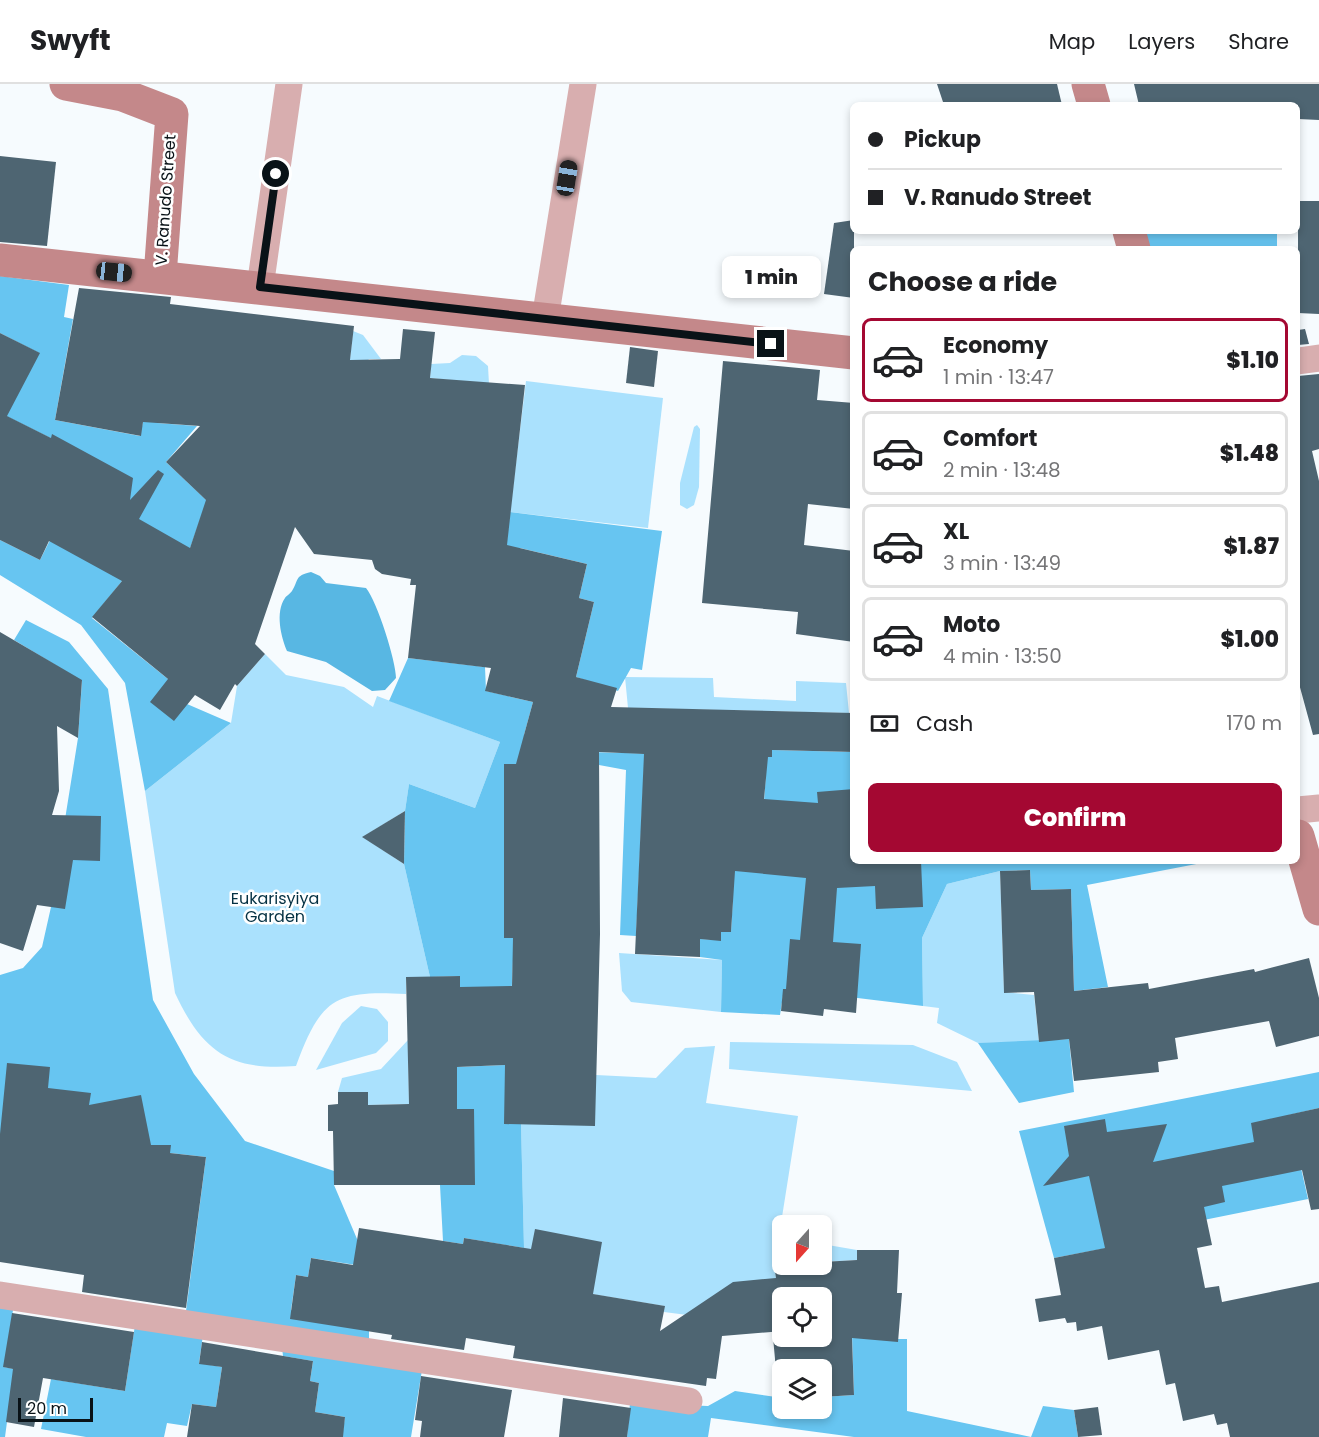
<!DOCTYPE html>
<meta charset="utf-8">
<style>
body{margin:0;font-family:Poppins,sans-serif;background:#f2f2f2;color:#202124;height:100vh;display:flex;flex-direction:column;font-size:22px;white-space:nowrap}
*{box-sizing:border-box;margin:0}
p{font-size:20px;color:#757577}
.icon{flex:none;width:33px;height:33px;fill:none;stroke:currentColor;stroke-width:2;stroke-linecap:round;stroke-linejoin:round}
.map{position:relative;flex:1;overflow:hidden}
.drawer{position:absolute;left:850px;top:162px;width:450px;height:618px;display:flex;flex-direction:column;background:#fff;border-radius:9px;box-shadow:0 3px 9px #0003}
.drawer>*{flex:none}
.hud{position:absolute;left:850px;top:18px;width:450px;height:132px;border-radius:9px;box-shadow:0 3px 9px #0003;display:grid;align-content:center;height:132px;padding:0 18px;background:#fff}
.needle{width:39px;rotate:201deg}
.fabs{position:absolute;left:772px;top:1131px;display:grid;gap:12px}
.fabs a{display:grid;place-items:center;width:60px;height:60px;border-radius:9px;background:#fff;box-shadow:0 3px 9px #0003;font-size:30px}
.scale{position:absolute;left:18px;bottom:15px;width:75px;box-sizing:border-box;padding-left:6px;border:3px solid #091217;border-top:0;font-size:16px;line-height:21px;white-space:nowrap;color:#091217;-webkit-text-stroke:4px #fff;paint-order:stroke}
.end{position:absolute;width:27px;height:27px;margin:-14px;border:8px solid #091217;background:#fff;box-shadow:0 0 0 3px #fff}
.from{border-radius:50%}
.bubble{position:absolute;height:42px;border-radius:9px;background:#fff;box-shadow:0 3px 9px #0003;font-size:20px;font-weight:800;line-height:42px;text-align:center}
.car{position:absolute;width:18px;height:36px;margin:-18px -9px;border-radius:8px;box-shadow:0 0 4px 2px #0007;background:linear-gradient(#222 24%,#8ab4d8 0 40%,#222 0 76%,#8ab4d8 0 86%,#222 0)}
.hud b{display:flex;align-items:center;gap:21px;height:57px;font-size:22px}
.hud b+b{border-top:2px solid #e0e0e0}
.hud i{width:15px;height:15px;background:#202124}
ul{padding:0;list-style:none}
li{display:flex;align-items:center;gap:18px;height:84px;margin:0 12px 9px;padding:0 6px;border:3px solid #e0e0e0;border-radius:9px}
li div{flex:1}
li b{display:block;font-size:22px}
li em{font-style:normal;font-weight:800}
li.active{border-color:#a40832}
li>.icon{width:54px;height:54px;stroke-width:1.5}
h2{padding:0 18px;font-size:27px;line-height:72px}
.pay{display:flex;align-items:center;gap:15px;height:66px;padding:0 18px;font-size:22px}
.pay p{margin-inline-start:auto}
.primary-button{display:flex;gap:12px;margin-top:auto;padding:12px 18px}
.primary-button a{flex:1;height:69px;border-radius:9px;background:#a40832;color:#fff;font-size:24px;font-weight:800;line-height:69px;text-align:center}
header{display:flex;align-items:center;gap:36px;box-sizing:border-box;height:84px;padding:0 30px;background:#fff;border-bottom:2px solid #e0e0e0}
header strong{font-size:28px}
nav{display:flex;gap:33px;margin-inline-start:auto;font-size:21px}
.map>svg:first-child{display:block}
</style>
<header>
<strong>Swyft</strong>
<nav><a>Map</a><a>Layers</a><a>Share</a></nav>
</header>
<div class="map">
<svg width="1319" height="1353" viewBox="0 0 1319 1353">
<rect width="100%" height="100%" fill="#f6fbfe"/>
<g fill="#aae1fd">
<path d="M 353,247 L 363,251 L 381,275 L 369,275 L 360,286 L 349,284 Z"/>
<path d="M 462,271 L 476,272 L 488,282 L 489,300 L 430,294 L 431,280 L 450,279 Z"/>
<path d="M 526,297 L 663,314 L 648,444 L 510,428 Z"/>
<path d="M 697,341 L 700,345 L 699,403 L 694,421 L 687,425 L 680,421 L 680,399 L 694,343 Z"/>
<path d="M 265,570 L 286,591 L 344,603 L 373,623 L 377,612 L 500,658 L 475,724 L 409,700 L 405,727 L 363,753 L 404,780 L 430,893 L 406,893 L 406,910 C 335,906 321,914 296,982 C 231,987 203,969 175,909 L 145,707 L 231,639 L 237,602 Z"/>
<path d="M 625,593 L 713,594 L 714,613 L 796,617 L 796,597 L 846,599 L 849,629 L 628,624 Z"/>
<path d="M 1000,787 L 1004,908 L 1034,911 L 1039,958 L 978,959 L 937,939 L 939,924 L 923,922 L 922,854 L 947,800 Z"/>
<path d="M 619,869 L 722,876 L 721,928 L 631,918 L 622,907 Z"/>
<path d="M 361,922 L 377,925 L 388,938 L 388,957 L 376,969 L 316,986 L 342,939 Z"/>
<path d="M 408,956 L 409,1020 L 368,1021 L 367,1008 L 338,1008 L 342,994 L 381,985 Z"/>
<path d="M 730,958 L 913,961 L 957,978 L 972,1007 L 729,985 Z"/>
<path d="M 715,962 L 706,1019 L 798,1032 L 779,1152 L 783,1153 L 783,1180 L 775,1181 L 776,1194 L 695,1232 L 664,1228 L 664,1222 L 519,1198 L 524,1164 L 521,1040 L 596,991 L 656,994 L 685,964 Z"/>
<path d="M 822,1160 L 857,1166 L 857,1176 L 822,1178 Z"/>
</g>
<g fill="#67c5f1">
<path d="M 1137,147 L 1277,147 L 1277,165 L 1142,165 Z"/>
<path d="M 0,192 L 69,201 L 64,233 L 73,235 L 55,336 L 140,352 L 147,318 L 157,339 L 197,342 L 166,378 L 221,430 L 203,427 L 171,519 L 131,486 L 92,534 L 168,595 L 187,620 L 231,639 L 145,707 L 125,599 L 81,541 L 0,491 L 0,456 L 40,476 L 91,374 L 0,329 L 39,269 L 0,249 Z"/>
<path d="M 510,428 L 662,447 L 642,586 L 631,584 L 618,607 L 576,593 L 594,518 L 579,514 L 587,480 L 520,464 L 509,512 L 501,511 Z"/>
<path d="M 26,536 L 69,558 L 108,605 L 153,916 L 194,990 L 245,1057 L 334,1087 L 334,1101 L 369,1183 L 311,1174 L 308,1193 L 296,1191 L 291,1226 L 369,1247 L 369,1259 L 186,1227 L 206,1073 L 0,1050 L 0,891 L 23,884 L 42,863 L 51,823 L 78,654 L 82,597 L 14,556 Z"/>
<path d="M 408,574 L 485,583 L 486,607 L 533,618 L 524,651 L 588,668 L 772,673 L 772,666 L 853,668 L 854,777 L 1212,777 L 1087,801 L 1108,903 L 1074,907 L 1071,805 L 1031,806 L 1030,786 L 1000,787 L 947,800 L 922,854 L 923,922 L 784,905 L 780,931 L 721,928 L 722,876 L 700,873 L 700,855 L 721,856 L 721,848 L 731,848 L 733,813 L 723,812 L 727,728 L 763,731 L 766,690 L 644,685 L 636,852 L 620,851 L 626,686 L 599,681 L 504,680 L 504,853 L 514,854 L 511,921 L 460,903 L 460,892 L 430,893 L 404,780 L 405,727 L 409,700 L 475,724 L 500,658 L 389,617 Z"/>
<path d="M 1069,955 L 1074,1008 L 1019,1019 L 978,959 Z"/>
<path d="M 505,981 L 521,1040 L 524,1164 L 464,1154 L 463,1160 L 443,1157 L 440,1101 L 474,1025 L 457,1025 L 457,983 Z"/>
<path d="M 1319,988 L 1319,1024 L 1289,1031 L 1308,1115 L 1174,1142 L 1176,1151 L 1054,1174 L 1019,1047 Z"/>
<path d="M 0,1224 L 13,1226 L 4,1283 L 14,1285 L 5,1353 L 0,1353 Z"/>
<path d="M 135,1241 L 203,1251 L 199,1279 L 222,1283 L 216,1323 L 192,1320 L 187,1342 L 167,1339 L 164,1353 L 86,1353 L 41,1345 L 51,1295 L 125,1307 Z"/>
<path d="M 852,1250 L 871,1255 L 907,1255 L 907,1327 L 1031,1353 L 1043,1322 L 1074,1326 L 1078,1353 L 854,1353 L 711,1334 L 708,1353 L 627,1353 L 630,1319 L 708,1322 L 735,1307 L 783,1314 L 783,1324 L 822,1324 L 822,1313 L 854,1311 Z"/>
<path d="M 282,1263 L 422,1286 L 411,1353 L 342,1353 L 345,1333 L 315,1328 L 319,1299 L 310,1297 L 313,1277 L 283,1272 Z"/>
</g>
<path fill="#58b7e3" d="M 311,488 L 320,492 L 326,499 L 366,504 C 377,517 396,577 396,594 L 385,606 L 372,607 L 326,578 L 287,567 C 281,553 275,528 285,514 C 286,512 290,510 292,507 C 299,496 294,492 311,488 Z"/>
<g fill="#4e6572">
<path d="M 937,0 L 1057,0 L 1062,21 L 944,21 Z"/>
<path d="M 1134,0 L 1319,0 L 1319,36 L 1298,35 L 1298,21 L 1139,21 Z"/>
<path d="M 0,72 L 56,78 L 47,162 L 0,158 Z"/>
<path d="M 1298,117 L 1319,117 L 1319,230 L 1298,229 Z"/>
<path d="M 854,136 L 854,214 L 824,210 L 834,139 Z"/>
<path d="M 79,204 L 171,213 L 170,220 L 354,242 L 350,276 L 400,275 L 403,245 L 435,248 L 430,294 L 525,301 L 507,461 L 587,480 L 579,514 L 594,518 L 576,593 L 617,604 L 611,623 L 854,629 L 854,668 L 772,666 L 772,673 L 768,673 L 764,715 L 818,719 L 817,708 L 854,705 L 854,777 L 921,777 L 923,823 L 876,825 L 875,802 L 837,804 L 833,858 L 861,860 L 856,929 L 824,925 L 823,932 L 781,927 L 783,905 L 786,905 L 790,855 L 800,856 L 806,794 L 735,787 L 731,848 L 721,848 L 721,857 L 700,855 L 700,873 L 635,870 L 644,670 L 599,668 L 600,850 L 595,1042 L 504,1040 L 505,981 L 457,983 L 457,1025 L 474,1025 L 475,1101 L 334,1101 L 333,1047 L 328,1047 L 328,1021 L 338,1020 L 338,1008 L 368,1008 L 368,1021 L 409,1020 L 406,893 L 460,892 L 460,903 L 512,902 L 513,854 L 504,854 L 504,680 L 516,680 L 533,618 L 485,607 L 491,584 L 408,574 L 416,501 L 410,501 L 411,495 L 382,490 L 375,485 L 372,476 L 314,470 L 295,443 L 255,560 L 265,570 L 237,602 L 235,600 L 220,626 L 195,611 L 174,637 L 150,618 L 168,595 L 92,533 L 122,497 L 49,457 L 40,476 L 0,456 L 0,249 L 40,269 L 7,332 L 51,354 L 52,350 L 133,394 L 130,416 L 158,386 L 164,390 L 139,435 L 190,464 L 206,416 L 166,378 L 200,342 L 143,338 L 141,352 L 55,336 Z"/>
<path d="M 1305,245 L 1309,260 L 1298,261 L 1298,246 Z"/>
<path d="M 630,263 L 658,267 L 654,303 L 626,299 Z"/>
<path d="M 723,277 L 820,286 L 817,316 L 854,319 L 854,425 L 808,420 L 804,461 L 854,467 L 854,558 L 796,550 L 798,528 L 702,519 Z"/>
<path d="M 1319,290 L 1319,365 L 1312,367 L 1319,397 L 1319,650 L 1313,651 L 1298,596 L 1298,292 Z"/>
<path d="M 0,548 L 82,596 L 78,654 L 57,642 L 59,707 L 52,731 L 101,732 L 100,777 L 73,776 L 65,825 L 37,821 L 23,867 L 0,859 Z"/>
<path d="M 405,727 L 404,780 L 362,753 Z"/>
<path d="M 1030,786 L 1031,806 L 1071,805 L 1074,907 L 1148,899 L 1149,905 L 1254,885 L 1255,888 L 1309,874 L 1319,914 L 1319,952 L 1276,963 L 1269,937 L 1175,954 L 1178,975 L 1158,978 L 1159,988 L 1074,997 L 1069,955 L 1039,958 L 1034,908 L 1004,909 L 1000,787 Z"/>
<path d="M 7,979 L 50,983 L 48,1004 L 91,1009 L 89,1021 L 141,1011 L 151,1061 L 171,1061 L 170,1069 L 206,1073 L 186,1224 L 82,1208 L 84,1191 L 0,1178 L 0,1050 Z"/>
<path d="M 1319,1024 L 1319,1125 L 1311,1126 L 1302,1086 L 1222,1102 L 1225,1118 L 1204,1123 L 1212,1161 L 1197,1164 L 1205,1204 L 1219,1202 L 1222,1218 L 1319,1198 L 1319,1353 L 1230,1353 L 1227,1339 L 1217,1341 L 1214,1330 L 1183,1337 L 1175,1299 L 1166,1301 L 1159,1266 L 1108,1276 L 1102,1242 L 1077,1247 L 1076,1238 L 1067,1239 L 1065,1234 L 1039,1238 L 1035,1215 L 1061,1211 L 1054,1174 L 1105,1164 L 1089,1092 L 1043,1102 L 1069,1072 L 1064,1042 L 1105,1035 L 1107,1048 L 1167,1040 L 1153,1078 L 1254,1058 L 1251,1039 Z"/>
<path d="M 359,1144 L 463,1160 L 464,1154 L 531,1165 L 535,1145 L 602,1158 L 593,1210 L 665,1222 L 660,1247 L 733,1198 L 776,1194 L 774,1180 L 822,1180 L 822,1178 L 857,1176 L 857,1166 L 899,1166 L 897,1209 L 902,1209 L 898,1258 L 852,1254 L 854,1311 L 822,1313 L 822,1286 L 776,1286 L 773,1253 L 822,1252 L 822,1214 L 783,1214 L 783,1247 L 722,1252 L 716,1295 L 707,1294 L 706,1302 L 513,1274 L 515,1262 L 466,1254 L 464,1266 L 391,1255 L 392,1251 L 290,1235 L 296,1191 L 308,1193 L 311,1174 L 353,1181 Z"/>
<path d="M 12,1229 L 134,1248 L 125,1307 L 43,1294 L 34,1343 L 6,1338 L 13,1285 L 3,1283 Z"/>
<path d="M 202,1258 L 313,1277 L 310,1297 L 319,1299 L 315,1328 L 345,1333 L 343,1353 L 187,1353 L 192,1320 L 216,1323 L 222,1283 L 199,1280 Z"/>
<path d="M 421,1292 L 512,1306 L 504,1353 L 420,1353 L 422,1337 L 415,1336 Z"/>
<path d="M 563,1314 L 631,1324 L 627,1353 L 559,1353 Z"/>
<path d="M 1098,1323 L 1102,1351 L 1078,1353 L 1074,1326 Z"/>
</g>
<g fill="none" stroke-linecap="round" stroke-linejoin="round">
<g stroke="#d8aeaf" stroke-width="27">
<path d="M 260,203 L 289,0"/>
<path d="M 545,235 L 583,0"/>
<path d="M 1298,277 L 1319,274"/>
<path d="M 1298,726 L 1319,724"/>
<path d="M 0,1211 L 689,1317"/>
</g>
<g stroke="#c4888a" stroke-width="33">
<path d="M 66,0 L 123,11 L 172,30 L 160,192"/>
<path d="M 1088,0 L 1094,21"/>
<path d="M 1129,147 L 1134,165"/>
<path d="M 0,176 L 854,269"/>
<path d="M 1298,752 L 1319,825"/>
</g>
</g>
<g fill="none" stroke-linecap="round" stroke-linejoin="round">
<path stroke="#091217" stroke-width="8" d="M 276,90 L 260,203 L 771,260"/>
</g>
<g text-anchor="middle" stroke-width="5" stroke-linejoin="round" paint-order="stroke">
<g font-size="16" fill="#091217" stroke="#fff">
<text transform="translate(165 116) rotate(-86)" y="6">V. Ranudo Street</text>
</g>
<g font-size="16" fill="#043143" stroke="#fff">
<text x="275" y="820">Eukarisyiya<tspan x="275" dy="18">Garden</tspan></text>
</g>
</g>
</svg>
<div class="fabs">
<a><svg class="needle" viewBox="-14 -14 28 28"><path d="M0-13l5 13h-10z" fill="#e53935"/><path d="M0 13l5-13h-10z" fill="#757577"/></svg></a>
<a><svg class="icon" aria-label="locate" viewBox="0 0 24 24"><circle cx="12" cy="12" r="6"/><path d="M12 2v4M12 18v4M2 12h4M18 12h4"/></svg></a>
<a><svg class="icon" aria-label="layers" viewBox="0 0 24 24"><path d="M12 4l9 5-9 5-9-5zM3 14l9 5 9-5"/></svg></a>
</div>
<div class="scale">20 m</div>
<i class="end from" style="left:276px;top:90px"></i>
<i class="end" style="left:771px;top:260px"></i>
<div class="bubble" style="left:722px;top:172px;width:99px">1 min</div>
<i class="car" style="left:567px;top:94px;rotate:9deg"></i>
<i class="car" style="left:114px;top:188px;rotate:96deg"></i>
<div class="hud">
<b><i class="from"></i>Pickup</b>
<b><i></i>V. Ranudo Street</b>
</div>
<section class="drawer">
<h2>Choose a ride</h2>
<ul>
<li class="active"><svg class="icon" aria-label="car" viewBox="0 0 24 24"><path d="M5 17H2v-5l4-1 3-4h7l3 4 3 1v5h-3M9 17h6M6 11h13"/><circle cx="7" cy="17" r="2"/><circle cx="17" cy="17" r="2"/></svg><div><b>Economy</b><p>1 min · 13:47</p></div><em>$1.10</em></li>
<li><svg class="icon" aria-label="car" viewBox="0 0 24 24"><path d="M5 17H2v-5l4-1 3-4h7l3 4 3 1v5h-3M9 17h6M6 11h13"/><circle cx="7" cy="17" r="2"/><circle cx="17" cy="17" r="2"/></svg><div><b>Comfort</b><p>2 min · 13:48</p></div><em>$1.48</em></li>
<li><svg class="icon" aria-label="car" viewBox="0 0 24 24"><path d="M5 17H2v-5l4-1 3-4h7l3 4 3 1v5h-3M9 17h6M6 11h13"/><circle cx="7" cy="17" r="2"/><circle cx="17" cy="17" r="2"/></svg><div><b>XL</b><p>3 min · 13:49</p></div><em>$1.87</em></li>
<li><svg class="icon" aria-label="car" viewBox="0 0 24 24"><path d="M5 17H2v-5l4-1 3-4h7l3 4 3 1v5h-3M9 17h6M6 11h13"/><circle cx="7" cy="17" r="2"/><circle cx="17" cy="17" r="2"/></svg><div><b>Moto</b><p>4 min · 13:50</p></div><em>$1.00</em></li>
</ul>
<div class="pay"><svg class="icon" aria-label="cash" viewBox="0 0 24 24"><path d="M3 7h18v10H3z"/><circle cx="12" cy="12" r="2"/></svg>Cash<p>170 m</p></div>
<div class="primary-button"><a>Confirm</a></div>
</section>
</div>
